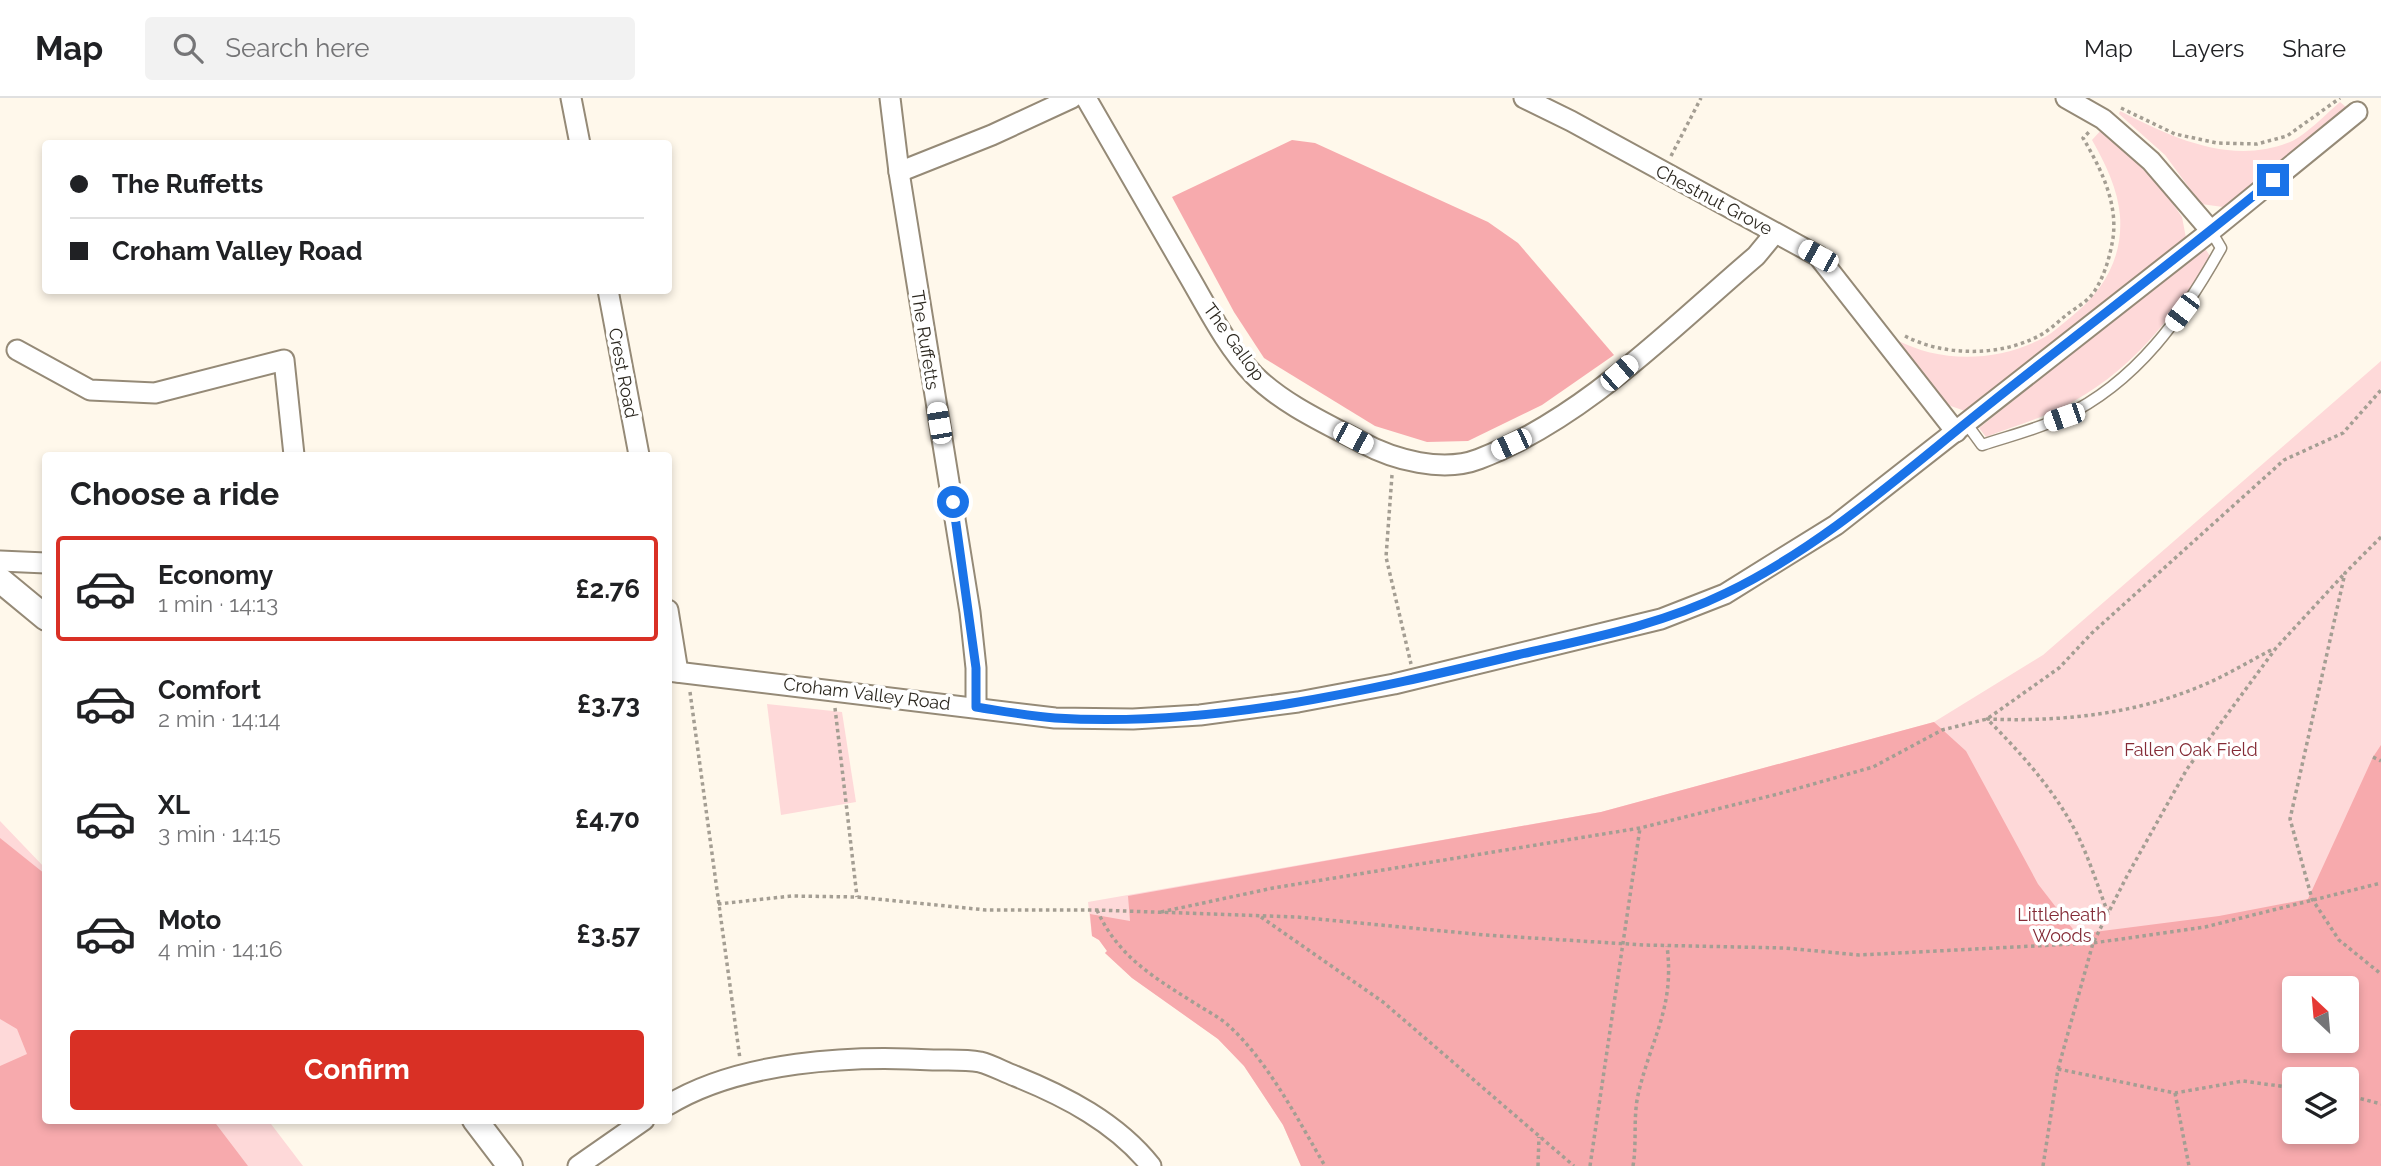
<!DOCTYPE html>
<meta charset="utf-8">
<style>
body{margin:0;font-family:Raleway,sans-serif;background:#f2f2f2;color:#202124;height:100vh;display:flex;flex-direction:column;font-size:26px;white-space:nowrap}
*{box-sizing:border-box;margin:0}
p{font-size:23px;color:#757577}
.icon{flex:none;width:38px;height:38px;fill:none;stroke:currentColor;stroke-width:2;stroke-linecap:round;stroke-linejoin:round}
.map{position:relative;flex:1;overflow:hidden}
.sheet{position:absolute;left:42px;top:354px;width:630px;height:672px;display:flex;flex-direction:column;background:#fff;border-radius:7px;box-shadow:0 4px 10px #0003}
.sheet>*{flex:none}
.guide{position:absolute;left:42px;top:42px;width:630px;height:154px;border-radius:7px;box-shadow:0 4px 10px #0003;display:grid;align-content:center;height:154px;padding:0 28px;background:#fff}
.needle{width:46px;rotate:334deg}
.controls{position:absolute;left:2282px;top:878px;display:grid;gap:14px}
.controls a{display:grid;place-items:center;width:77px;height:77px;border-radius:7px;background:#fff;box-shadow:0 4px 10px #0003;font-size:35px}
.end{position:absolute;width:32px;height:32px;margin:-16px;border:9px solid #1a73e8;background:#fff;box-shadow:0 0 0 4px #fff}
.from{border-radius:50%}
.car{position:absolute;width:21px;height:42px;margin:-21px -10px;border-radius:9px;box-shadow:0 0 5px 2px #0007;background:linear-gradient(#fff 24%,#345 0 40%,#fff 0 76%,#345 0 86%,#fff 0)}
.guide b{display:flex;align-items:center;gap:24px;height:66px;font-size:26px}
.guide b+b{border-top:2px solid #e0e0e0}
.guide i{width:18px;height:18px;background:#202124}
ul{padding:0;list-style:none}
li{display:flex;align-items:center;gap:21px;height:105px;margin:0 14px 10px;padding:0 14px;border:4px solid transparent;border-radius:7px}
li div{flex:1}
li b{display:block;font-size:26px}
li em{font-style:normal;font-weight:700}
li.on{border-color:#d93025}
li>.icon{width:63px;height:63px;stroke-width:1.5}
h2{padding:0 28px;font-size:32px;line-height:84px}
.cta{display:flex;gap:14px;margin-top:auto;padding:14px 28px}
.cta a{flex:1;height:80px;border-radius:7px;background:#d93025;color:#fff;font-size:28px;font-weight:700;line-height:80px;text-align:center}
header{display:flex;align-items:center;gap:42px;box-sizing:border-box;height:98px;padding:0 35px;background:#fff;border-bottom:2px solid #e0e0e0}
header strong{font-size:33px}
nav{display:flex;gap:38px;margin-inline-start:auto;font-size:24px}
.search{width:490px;height:63px;background:#f2f2f2;display:flex;align-items:center;gap:18px;box-sizing:border-box;padding:0 24px;border-radius:7px;color:#757577;font-size:26px}
.map>svg:first-child{display:block}
</style>
<header>
<strong>Map</strong>
<div class="search"><svg class="icon" aria-label="search" viewBox="0 0 24 24"><circle cx="10" cy="10" r="6"/><path d="M15 15l6 6"/></svg>Search here</div>
<nav><a>Map</a><a>Layers</a><a>Share</a></nav>
</header>
<div class="map">
<svg width="2381" height="1068" viewBox="0 0 2381 1068">
<rect width="100%" height="100%" fill="#fff8eb"/>
<g fill="#fed9d9" fill-rule="evenodd">
<path d="M 2340,4 L 2346,9 L 2223,109 L 2201,106 L 2165,57 L 2119,16 L 2120,13 C 2171,39 2231,68 2290,44 C 2305,38 2327,15 2340,4 Z"/>
<path d="M 2103,30 L 2164,93 L 2182,119 L 2186,140 L 1965,313 L 1948,307 L 1895,241 C 1941,266 1999,264 2045,239 C 2054,234 2062,226 2071,219 C 2103,193 2123,161 2120,118 C 2118,91 2105,65 2092,42 Z"/>
<path d="M 2204,149 L 2210,158 C 2173,221 2128,277 2061,310 C 2037,322 2010,329 1986,339 L 1979,330 Z"/>
<path d="M 2381,263 L 2381,1068 L 1301,1068 L 1283,1027 L 1244,968 L 1218,941 L 1132,880 L 1105,855 L 1107,853 L 1099,842 L 1092,838 L 1088,804 L 1601,714 L 1934,624 L 2043,557 ZM 2294,891 L 2347,891 L 2347,943 L 2294,943 ZM 2294,982 L 2347,982 L 2347,1034 L 2294,1034 Z"/>
<path d="M 767,606 L 842,614 L 856,704 L 781,717 Z"/>
<path d="M 0,723 L 45,770 L 46,1022 L 268,1022 L 303,1068 L 0,1068 Z"/>
</g>
<g fill="#f7aaad" fill-rule="evenodd">
<path d="M 1292,42 L 1315,45 L 1488,124 L 1518,145 L 1614,257 L 1542,307 L 1468,343 L 1427,344 L 1375,328 L 1264,260 L 1234,214 L 1172,99 Z"/>
<path d="M 1934,624 L 1966,653 L 2038,786 L 2079,839 L 2094,834 L 2219,818 L 2308,801 L 2373,659 L 2381,647 L 2381,1068 L 1301,1068 L 1283,1027 L 1244,968 L 1218,941 L 1132,880 L 1105,855 L 1107,853 L 1099,842 L 1092,838 L 1090,816 L 1130,823 L 1128,798 L 1601,714 ZM 2294,891 L 2347,891 L 2347,943 L 2294,943 ZM 2294,982 L 2347,982 L 2347,1034 L 2294,1034 Z"/>
<path d="M 0,740 L 45,776 L 46,1022 L 213,1022 L 248,1068 L 0,1068 L 0,968 L 27,956 L 17,931 L 0,921 Z"/>
</g>
<g fill="none" stroke-linecap="round" stroke-linejoin="round">
<defs>
<path id="service" d="M 1966,325 L 1982,347 C 2009,338 2038,331 2063,319 C 2137,284 2183,218 2221,150 L 2211,133"/>
<g id="minor">
<path d="M 571,0 L 580,46"/>
<path d="M 890,0 L 899,74 L 970,514 L 976,570 L 976,609"/>
<path d="M 1086,0 C 1120,58 1153,117 1187,175 C 1207,209 1226,248 1254,277 C 1283,306 1325,325 1361,344 C 1394,362 1443,375 1479,361 C 1585,320 1670,231 1756,158 L 1775,135"/>
<path d="M 1524,0 L 1571,23 L 1818,158 L 1956,334"/>
<path d="M 2066,0 L 2103,21 L 2151,63 L 2211,133"/>
<path d="M 899,74 L 992,37 L 1072,0"/>
<path d="M 608,192 L 639,357"/>
<path d="M 17,252 L 90,292 L 155,295 L 284,262 L 294,357"/>
<path d="M 0,463 L 46,465"/>
<path d="M 668,512 L 678,574"/>
<path d="M 668,573 L 1055,620 L 1133,621 L 1200,617 L 1298,604 L 1394,586 L 1661,521 L 1725,496 L 1836,427 L 2211,133 L 2357,14"/>
<path d="M 668,1007 C 740,963 851,957 933,962 C 948,962 965,961 980,964 C 992,967 1004,974 1015,978 C 1065,998 1117,1025 1151,1068"/>
<path d="M 578,1068 L 644,1022"/>
</g>
<g id="tertiary">
<path d="M 0,482 L 46,520"/>
<path d="M 475,1022 L 510,1068"/>
</g>
</defs>
<use href="#service" stroke="#958a77" stroke-width="13"/>
<use href="#minor" stroke="#958a77" stroke-width="23"/>
<use href="#tertiary" stroke="#958a77" stroke-width="28"/>
<g stroke="#a49e93" stroke-width="3.5" stroke-dasharray="3.5 3.5" stroke-linecap="butt">
<path d="M 2121,10 L 2175,36 L 2217,45 L 2257,46 L 2287,38 L 2340,0"/>
<path d="M 1671,58 L 1701,0"/>
<path d="M 1905,238 C 1945,259 2004,259 2044,235 C 2053,229 2061,221 2069,215 C 2076,210 2084,205 2090,199 C 2103,184 2110,159 2113,140 C 2118,104 2100,69 2083,40 L 2091,32"/>
<path d="M 1392,377 L 1386,459 L 1411,566"/>
<path d="M 2381,439 L 2345,475 L 2290,721 L 2312,801 L 2339,842 L 2381,876"/>
<path d="M 690,594 L 740,961"/>
<path d="M 835,610 L 857,799"/>
<path d="M 2373,659 L 2381,663"/>
<path d="M 718,806 L 792,798 L 857,799 L 986,812 L 1097,812 L 1297,819 L 1485,837 L 1644,847 L 1785,850 L 1859,857 L 2093,845 L 2205,829 L 2381,785"/>
<path d="M 1097,812 C 1118,859 1155,880 1196,906 C 1207,913 1219,919 1228,927 C 1268,963 1298,1022 1325,1068"/>
<path d="M 1161,814 L 1273,790 L 1640,730 L 1778,696 L 1873,669 L 1942,632 L 1987,621 L 2059,570 L 2092,535 L 2284,362 L 2343,335 L 2381,292"/>
<path d="M 2108,815 C 2098,789 2090,763 2078,738 C 2056,694 2022,656 1987,621 C 2057,624 2130,617 2196,590 C 2222,580 2248,564 2273,551"/>
<path d="M 1261,819 L 1383,904 L 1574,1068"/>
<path d="M 2058,971 L 2175,995 L 2243,983 L 2294,990"/>
<path d="M 2175,995 L 2189,1068"/>
<path d="M 2347,997 L 2381,1006"/>
<path d="M 1538,1068 L 1539,1039"/>
<path d="M 1590,1068 L 1640,730"/>
<path d="M 1633,1068 C 1637,1045 1633,1020 1638,997 C 1651,940 1675,910 1667,848"/>
<path d="M 2043,1068 L 2058,971 L 2093,845 L 2127,778 L 2187,671 L 2276,550 L 2345,475"/>
</g>
<use href="#service" stroke="#fff" stroke-width="10"/>
<use href="#minor" stroke="#fff" stroke-width="19"/>
<use href="#tertiary" stroke="#fff" stroke-width="24"/>
</g>
<g fill="none" stroke-linecap="round" stroke-linejoin="round">
<path stroke="#1a73e8" stroke-width="9" d="M 953,404 L 976,570 L 976,609 C 1002,613 1029,618 1055,620 C 1211,630 1367,593 1517,557 C 1587,541 1661,527 1726,495 C 1822,449 1904,374 1987,308 C 2082,232 2179,159 2273,82"/>
</g>
<g text-anchor="middle" stroke-width="7" stroke-linejoin="round" paint-order="stroke">
<g font-size="18" fill="#2d2921" stroke="#fff">
<text transform="translate(1714 102) rotate(28)" y="6">Chestnut Grove</text>
<text transform="translate(925 242) rotate(81)" y="6">The Ruffetts</text>
<text transform="translate(1234 244) rotate(54)" y="6">The Gallop</text>
<text transform="translate(623 275) rotate(79)" y="6">Crest Road</text>
<text transform="translate(867 596) rotate(7)" y="6">Croham Valley Road</text>
</g>
<g font-size="18" fill="#842b36" stroke="#fff">
<text x="2191" y="658">Fallen Oak Field</text>
<text x="2062" y="823">Littleheath<tspan x="2062" dy="21">Woods</tspan></text>
</g>
</g>
</svg>
<div class="controls">
<a><svg class="needle" viewBox="-14 -14 28 28"><path d="M0-13l5 13h-10z" fill="#e53935"/><path d="M0 13l5-13h-10z" fill="#757577"/></svg></a>
<a><svg class="icon" aria-label="layers" viewBox="0 0 24 24"><path d="M12 4l9 5-9 5-9-5zM3 14l9 5 9-5"/></svg></a>
</div>
<i class="end from" style="left:953px;top:404px"></i>
<i class="end" style="left:2273px;top:82px"></i>
<i class="car" style="left:1818px;top:158px;rotate:299deg"></i>
<i class="car" style="left:2182px;top:214px;rotate:217deg"></i>
<i class="car" style="left:1619px;top:275px;rotate:49deg"></i>
<i class="car" style="left:2064px;top:319px;rotate:251deg"></i>
<i class="car" style="left:939px;top:325px;rotate:350deg"></i>
<i class="car" style="left:1353px;top:340px;rotate:118deg"></i>
<i class="car" style="left:1511px;top:346px;rotate:245deg"></i>
<div class="guide">
<b><i class="from"></i>The Ruffetts</b>
<b><i></i>Croham Valley Road</b>
</div>
<section class="sheet">
<h2>Choose a ride</h2>
<ul>
<li class="on"><svg class="icon" aria-label="car" viewBox="0 0 24 24"><path d="M5 17H2v-5l4-1 3-4h7l3 4 3 1v5h-3M9 17h6M6 11h13"/><circle cx="7" cy="17" r="2"/><circle cx="17" cy="17" r="2"/></svg><div><b>Economy</b><p>1 min · 14:13</p></div><em>£2.76</em></li>
<li><svg class="icon" aria-label="car" viewBox="0 0 24 24"><path d="M5 17H2v-5l4-1 3-4h7l3 4 3 1v5h-3M9 17h6M6 11h13"/><circle cx="7" cy="17" r="2"/><circle cx="17" cy="17" r="2"/></svg><div><b>Comfort</b><p>2 min · 14:14</p></div><em>£3.73</em></li>
<li><svg class="icon" aria-label="car" viewBox="0 0 24 24"><path d="M5 17H2v-5l4-1 3-4h7l3 4 3 1v5h-3M9 17h6M6 11h13"/><circle cx="7" cy="17" r="2"/><circle cx="17" cy="17" r="2"/></svg><div><b>XL</b><p>3 min · 14:15</p></div><em>£4.70</em></li>
<li><svg class="icon" aria-label="car" viewBox="0 0 24 24"><path d="M5 17H2v-5l4-1 3-4h7l3 4 3 1v5h-3M9 17h6M6 11h13"/><circle cx="7" cy="17" r="2"/><circle cx="17" cy="17" r="2"/></svg><div><b>Moto</b><p>4 min · 14:16</p></div><em>£3.57</em></li>
</ul>
<div class="cta"><a>Confirm</a></div>
</section>
</div>
